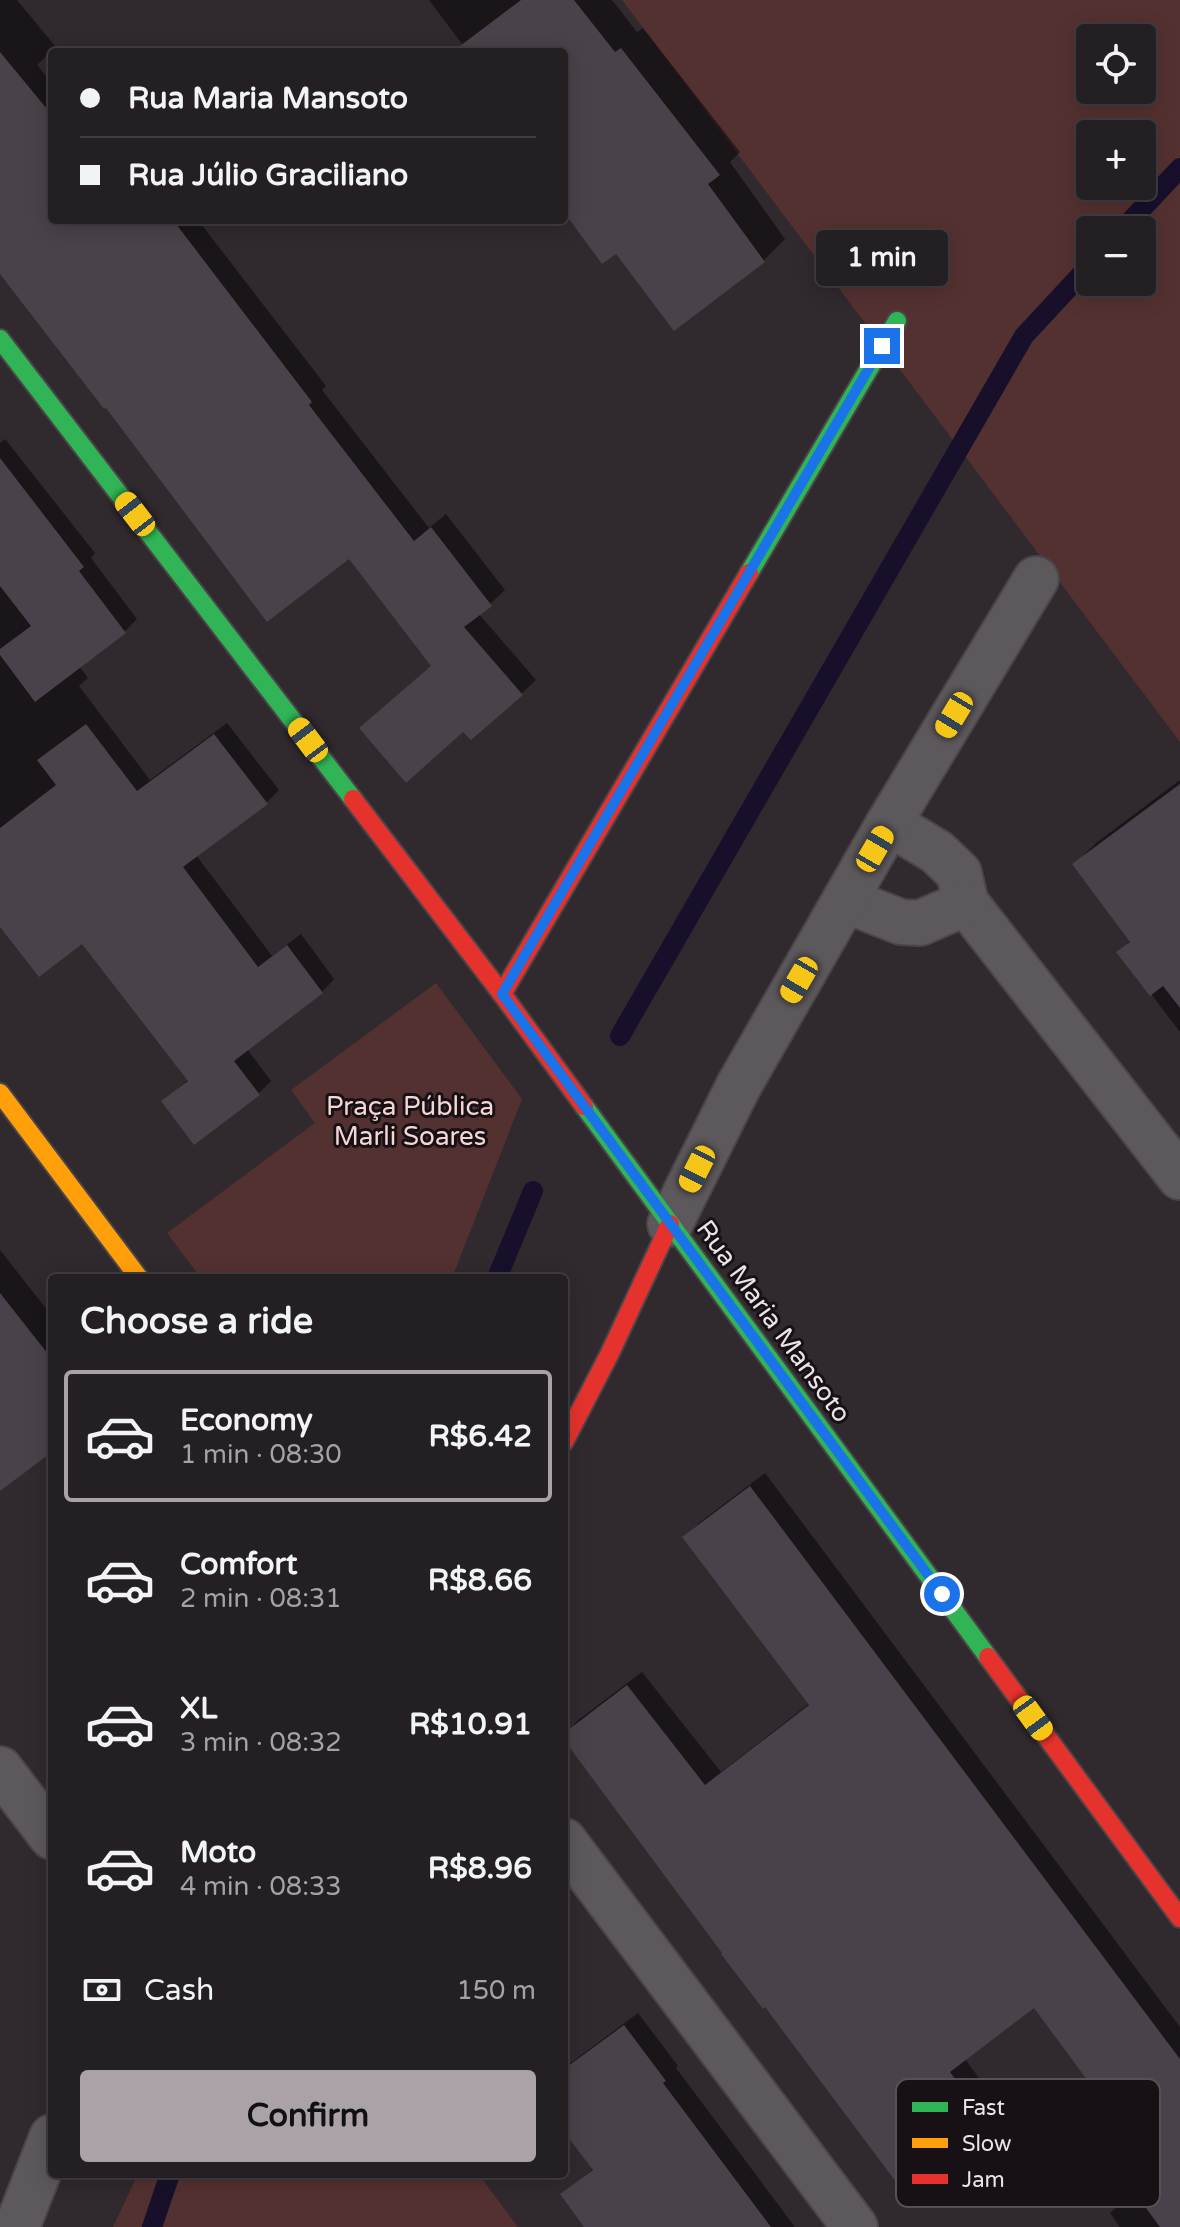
<!DOCTYPE html>
<meta charset="utf-8">
<style>
body{margin:0;font-family:"Varela Round",sans-serif;background:#2c272a;color:#f1f3f6;height:100vh;display:flex;flex-direction:column;font-size:30px;white-space:nowrap}
*{box-sizing:border-box;margin:0}
p{font-size:26px;color:#a3a2a5}
.icon{flex:none;width:44px;height:44px;fill:none;stroke:currentColor;stroke-width:2;stroke-linecap:round;stroke-linejoin:round}
.map{position:relative;flex:1;overflow:hidden}
.panel{position:absolute;left:48px;top:1274px;width:520px;height:904px;display:flex;flex-direction:column;background:#241f22;border-radius:8px;box-shadow:0 4px 20px #0003,0 0 0 2px #413d40}
.panel>*{flex:none}
.banner{position:absolute;left:48px;top:48px;width:520px;height:176px;border-radius:8px;box-shadow:0 4px 20px #0003,0 0 0 2px #413d40;display:grid;align-content:center;height:176px;padding:0 32px;background:#241f22}
.tools{position:absolute;left:1076px;top:24px;display:grid;gap:16px}
.tools a{display:grid;place-items:center;width:80px;height:80px;border-radius:8px;background:#241f22;box-shadow:0 4px 20px #0003,0 0 0 2px #413d40;font-size:40px}
.end{position:absolute;width:36px;height:36px;margin:-18px;border:10px solid #1a73e8;background:#fff;box-shadow:0 0 0 4px #fff}
.from{border-radius:50%}
.bubble{position:absolute;height:56px;border-radius:8px;background:#241f22;box-shadow:0 4px 20px #0003,0 0 0 2px #413d40;font-size:26px;font-weight:700;line-height:56px;text-align:center}
.car{position:absolute;width:24px;height:48px;margin:-24px -12px;border-radius:10px;box-shadow:0 0 6px 2px #0007;background:linear-gradient(#f5c518 24%,#345 0 40%,#f5c518 0 76%,#345 0 86%,#f5c518 0)}
.banner b{display:flex;align-items:center;gap:28px;height:76px;font-size:30px}
.banner b+b{border-top:2px solid #413d40}
.banner i{width:20px;height:20px;background:#f1f3f6}
ul{padding:0;list-style:none}
li{display:flex;align-items:center;gap:24px;height:132px;margin:0 16px 12px;padding:0 16px;border:4px solid transparent;border-radius:8px}
li div{flex:1}
li b{display:block;font-size:30px}
li em{font-style:normal;font-weight:700}
li.on{border-color:#aaa2a8}
li>.icon{width:72px;height:72px;stroke-width:1.5}
h2{padding:0 32px;font-size:36px;line-height:96px}
.pay{display:flex;align-items:center;gap:20px;height:88px;padding:0 32px;font-size:30px}
.pay p{margin-inline-start:auto}
.action{display:flex;gap:16px;margin-top:auto;padding:16px 32px}
.action a{flex:1;height:92px;border-radius:8px;background:#aaa2a8;color:#111;font-size:32px;font-weight:700;line-height:92px;text-align:center}
.map>svg:first-child{display:block}
</style>
<div class="map">
<svg width="1180" height="2227" viewBox="0 0 1180 2227">
<rect width="100%" height="100%" fill="#30292e"/>
<g fill="#543131" fill-rule="evenodd">
<path d="M 622,0 L 1180,0 L 1180,742 ZM 1090,38 L 1142,38 L 1142,90 L 1090,90 ZM 1090,134 L 1142,134 L 1142,186 L 1090,186 ZM 1090,230 L 1142,230 L 1142,282 L 1090,282 Z"/>
<path d="M 436,983 L 522,1099 L 452,1278 L 201,1278 L 167,1233 L 315,1123 L 291,1090 Z"/>
<path d="M 138,2174 L 482,2174 L 483,2180 L 518,2227 L 113,2227 Z"/>
</g>
<g fill="#0007">
<path d="M 0,0 L 17,0 L 56,47 L 37,65 L 52,83 L 52,220 L 198,220 L 326,386 L 322,390 L 429,528 L 446,514 L 505,590 L 479,614 L 536,680 L 521,694 L 433,665 L 350,556 L 106,405 L 0,270 Z"/>
<path d="M 429,0 L 612,0 L 637,32 L 643,28 L 740,152 L 730,162 L 785,239 L 764,260 L 616,251 L 564,209 L 564,52 L 468,52 Z"/>
<path d="M 5,439 L 95,553 L 91,558 L 137,619 L 125,631 L 79,666 L 88,678 L 79,686 L 150,780 L 227,723 L 279,790 L 267,802 L 196,855 L 272,956 L 301,934 L 334,979 L 322,992 L 247,1049 L 271,1081 L 259,1093 L 195,1142 L 164,1101 L 189,1079 L 83,941 L 0,889 L 0,443 Z"/>
<path d="M 1180,780 L 1180,1032 L 1119,952 L 1131,940 L 1074,865 L 1096,843 Z"/>
<path d="M 0,1250 L 52,1316 L 52,1449 L 0,1476 Z"/>
<path d="M 765,1473 L 1180,2027 L 1180,2227 L 1120,2227 L 1110,2213 L 1135,2191 L 1095,2137 L 1117,2117 L 1034,2006 L 965,2059 L 1007,2116 L 993,2131 L 909,2195 L 564,1737 L 577,1721 L 642,1672 L 721,1772 L 810,1703 L 685,1537 L 699,1523 Z"/>
<path d="M 638,2013 L 678,2066 L 676,2068 L 795,2227 L 587,2227 L 562,2195 L 594,2168 L 564,2128 L 564,2068 Z"/>
</g>
<g fill="none" stroke-linecap="round" stroke-linejoin="round">
<g stroke="#18102b" stroke-width="20">
<path d="M 1122,230 L 1180,168"/>
<path d="M 620,1036 L 1024,336 L 1090,265"/>
<path d="M 497,1278 L 533,1191"/>
<path d="M 152,2227 L 170,2174"/>
</g>
</g>
<g fill="#49424a">
<path d="M 521,0 L 574,0 L 615,52 L 621,48 L 720,175 L 708,184 L 765,262 L 674,331 L 616,254 L 602,264 L 564,212 L 564,52 L 452,52 Z"/>
<path d="M 0,52 L 52,115 L 52,220 L 173,220 L 312,402 L 309,405 L 414,541 L 431,527 L 492,606 L 464,627 L 523,695 L 471,740 L 463,732 L 406,783 L 359,728 L 431,666 L 349,559 L 267,622 L 106,408 L 104,409 L 0,274 Z"/>
<path d="M 0,458 L 84,567 L 79,571 L 126,633 L 35,702 L 0,655 L 0,649 L 31,626 L 0,586 Z"/>
<path d="M 86,724 L 137,791 L 214,734 L 268,804 L 183,867 L 258,967 L 287,945 L 323,993 L 234,1061 L 260,1095 L 194,1145 L 161,1101 L 188,1081 L 82,944 L 39,977 L 0,927 L 0,828 L 56,785 L 37,760 Z"/>
<path d="M 1180,784 L 1180,1008 L 1163,986 L 1150,996 L 1116,952 L 1130,942 L 1072,864 Z"/>
<path d="M 0,1293 L 52,1359 L 52,1452 L 0,1491 Z"/>
<path d="M 750,1486 L 1180,2059 L 1180,2227 L 1160,2227 L 1093,2137 L 1116,2119 L 1034,2008 L 950,2072 L 994,2132 L 908,2198 L 765,2007 L 763,2009 L 721,1954 L 722,1953 L 564,1740 L 564,1733 L 627,1685 L 705,1785 L 809,1705 L 682,1537 Z"/>
<path d="M 624,2025 L 666,2081 L 663,2083 L 771,2227 L 584,2227 L 560,2194 L 593,2170 L 564,2132 L 564,2069 Z"/>
</g>
<g fill="none" stroke-linecap="round" stroke-linejoin="round">
<defs>
<g id="street">
<path d="M 889,823 L 937,852 L 959,873 L 966,903 L 1180,1177"/>
<path d="M 845,900 L 901,922 L 920,923 L 966,903"/>
<path d="M 670,1224 L 738,1087 L 889,823 L 1036,579"/>
<path d="M 0,1769 L 52,1837"/>
<path d="M 564,1841 L 855,2227"/>
<path d="M 17,2227 L 52,2137"/>
</g>
<g id="fast">
<path d="M 0,339 L 353,799"/>
<path d="M 749,573 L 897,321"/>
<path d="M 584,1106 L 988,1657"/>
</g>
<path id="slow" d="M 0,1093 L 139,1278"/>
<g id="jam">
<path d="M 353,799 L 502,994 L 584,1106"/>
<path d="M 502,994 L 749,573"/>
<path d="M 564,1442 L 610,1353 L 670,1224"/>
<path d="M 988,1657 L 1180,1918"/>
</g>
</defs>
<use href="#street" stroke="#4a4549" stroke-width="48"/>
<use href="#fast" stroke="#4a4549" stroke-width="22"/>
<use href="#slow" stroke="#4a4549" stroke-width="22"/>
<use href="#jam" stroke="#4a4549" stroke-width="22"/>
<use href="#street" stroke="#5d585b" stroke-width="44"/>
<use href="#fast" stroke="#30b455" stroke-width="18"/>
<use href="#slow" stroke="#ff9f0a" stroke-width="18"/>
<use href="#jam" stroke="#e5322d" stroke-width="18"/>
</g>
<g fill="none" stroke-linecap="round" stroke-linejoin="round">
<path stroke="#1a73e8" stroke-width="10" d="M 882,346 L 502,994 L 942,1594"/>
</g>
<g text-anchor="middle" stroke-width="6" stroke-linejoin="round" paint-order="stroke">
<g font-size="26" fill="#f5d6d4" stroke="#171115">
<text x="410" y="1115">Praça Pública<tspan x="410" dy="30">Marli Soares</tspan></text>
</g>
<g font-size="26" fill="#ece3e9" stroke="#171115">
<text transform="translate(774 1321) rotate(54)" y="9">Rua Maria Mansoto</text>
</g>
</g>
<rect x="896" y="2079" width="264" height="128" rx="12" fill="#171115" stroke="#575055" stroke-width="2"/>
<rect x="912" y="2102" width="36" height="10" fill="#30b455"/>
<rect x="912" y="2138" width="36" height="10" fill="#ff9f0a"/>
<rect x="912" y="2174" width="36" height="10" fill="#e5322d"/>
<g font-size="22" fill="#ece3e9">
<text x="962" y="2115">Fast</text>
<text x="962" y="2151">Slow</text>
<text x="962" y="2187">Jam</text>
</g>
</svg>
<div class="tools">
<a><svg class="icon" aria-label="locate" viewBox="0 0 24 24"><circle cx="12" cy="12" r="6"/><path d="M12 2v4M12 18v4M2 12h4M18 12h4"/></svg></a>
<a>+</a>
<a>−</a>
</div>
<i class="end from" style="left:942px;top:1594px"></i>
<i class="end" style="left:882px;top:346px"></i>
<div class="bubble" style="left:816px;top:230px;width:132px">1 min</div>
<i class="car" style="left:135px;top:514px;rotate:322deg"></i>
<i class="car" style="left:954px;top:715px;rotate:211deg"></i>
<i class="car" style="left:308px;top:740px;rotate:323deg"></i>
<i class="car" style="left:875px;top:849px;rotate:30deg"></i>
<i class="car" style="left:799px;top:980px;rotate:210deg"></i>
<i class="car" style="left:697px;top:1169px;rotate:207deg"></i>
<i class="car" style="left:1033px;top:1718px;rotate:144deg"></i>
<div class="banner">
<b><i class="from"></i>Rua Maria Mansoto</b>
<b><i></i>Rua Júlio Graciliano</b>
</div>
<section class="panel">
<h2>Choose a ride</h2>
<ul>
<li class="on"><svg class="icon" aria-label="car" viewBox="0 0 24 24"><path d="M5 17H2v-5l4-1 3-4h7l3 4 3 1v5h-3M9 17h6M6 11h13"/><circle cx="7" cy="17" r="2"/><circle cx="17" cy="17" r="2"/></svg><div><b>Economy</b><p>1 min · 08:30</p></div><em>R$6.42</em></li>
<li><svg class="icon" aria-label="car" viewBox="0 0 24 24"><path d="M5 17H2v-5l4-1 3-4h7l3 4 3 1v5h-3M9 17h6M6 11h13"/><circle cx="7" cy="17" r="2"/><circle cx="17" cy="17" r="2"/></svg><div><b>Comfort</b><p>2 min · 08:31</p></div><em>R$8.66</em></li>
<li><svg class="icon" aria-label="car" viewBox="0 0 24 24"><path d="M5 17H2v-5l4-1 3-4h7l3 4 3 1v5h-3M9 17h6M6 11h13"/><circle cx="7" cy="17" r="2"/><circle cx="17" cy="17" r="2"/></svg><div><b>XL</b><p>3 min · 08:32</p></div><em>R$10.91</em></li>
<li><svg class="icon" aria-label="car" viewBox="0 0 24 24"><path d="M5 17H2v-5l4-1 3-4h7l3 4 3 1v5h-3M9 17h6M6 11h13"/><circle cx="7" cy="17" r="2"/><circle cx="17" cy="17" r="2"/></svg><div><b>Moto</b><p>4 min · 08:33</p></div><em>R$8.96</em></li>
</ul>
<div class="pay"><svg class="icon" aria-label="cash" viewBox="0 0 24 24"><path d="M3 7h18v10H3z"/><circle cx="12" cy="12" r="2"/></svg>Cash<p>150 m</p></div>
<div class="action"><a>Confirm</a></div>
</section>
</div>
